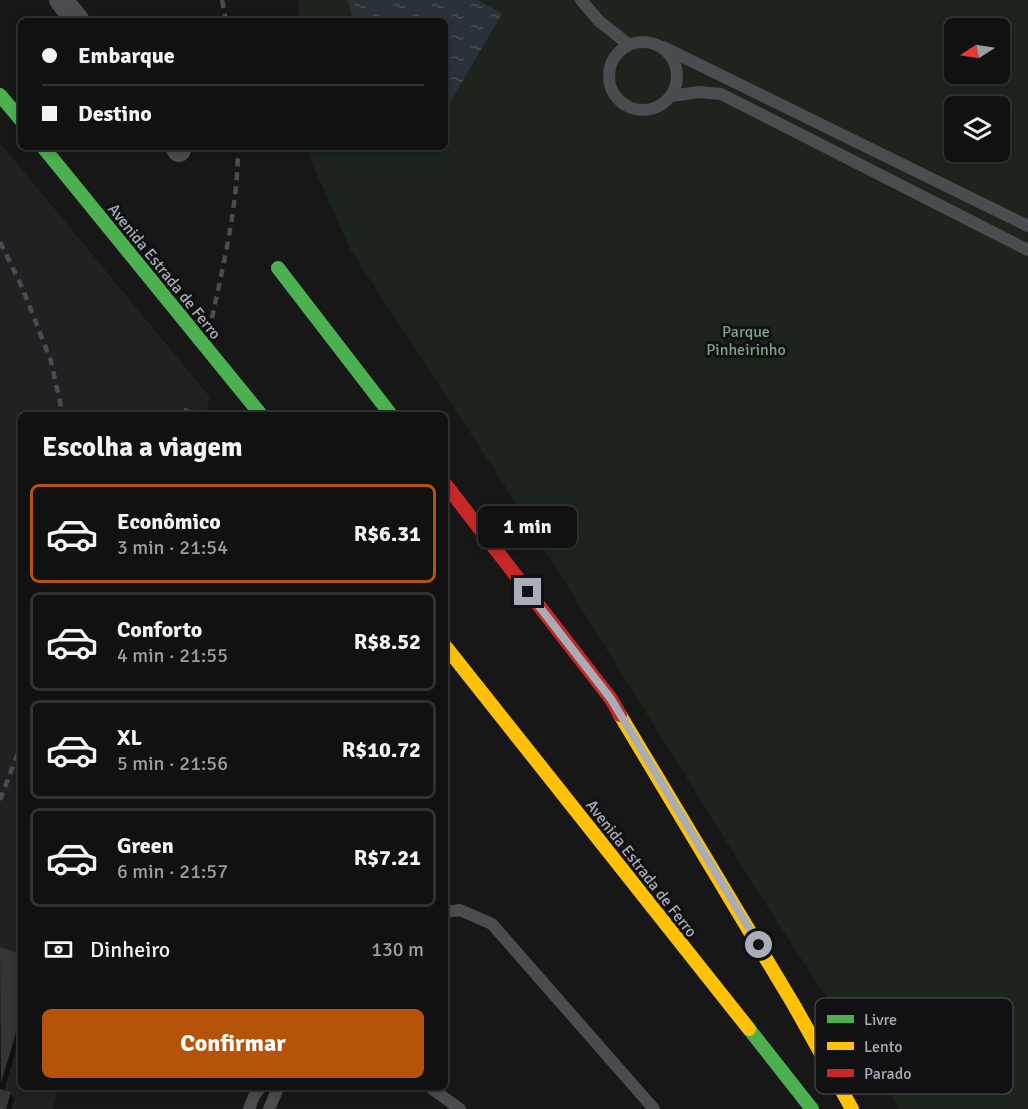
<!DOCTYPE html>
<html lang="pt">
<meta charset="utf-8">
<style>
body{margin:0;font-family:Signika,sans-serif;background:#1e1f1f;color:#f1f3f6;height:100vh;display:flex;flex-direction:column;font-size:22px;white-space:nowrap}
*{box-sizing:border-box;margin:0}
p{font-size:20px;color:#9c9d9f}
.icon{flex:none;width:33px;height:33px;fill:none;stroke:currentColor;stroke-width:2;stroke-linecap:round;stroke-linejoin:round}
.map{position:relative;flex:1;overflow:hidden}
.side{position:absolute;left:18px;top:412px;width:430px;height:678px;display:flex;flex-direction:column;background:#111;border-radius:9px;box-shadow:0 3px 9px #0003,0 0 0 2px #303131}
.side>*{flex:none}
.guide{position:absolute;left:18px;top:18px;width:430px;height:132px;border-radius:9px;box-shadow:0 3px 9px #0003,0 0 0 2px #303131;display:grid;align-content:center;height:132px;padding:0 24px;background:#111}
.needle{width:39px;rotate:258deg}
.controls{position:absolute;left:944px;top:18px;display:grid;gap:12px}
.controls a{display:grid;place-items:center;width:66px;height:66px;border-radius:9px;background:#111;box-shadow:0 3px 9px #0003,0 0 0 2px #303131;font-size:30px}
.end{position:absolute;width:27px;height:27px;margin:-14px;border:8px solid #a8adb8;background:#111;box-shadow:0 0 0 3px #111}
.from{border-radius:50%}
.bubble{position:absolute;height:42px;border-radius:9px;background:#111;box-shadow:0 3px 9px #0003,0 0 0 2px #303131;font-size:20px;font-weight:700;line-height:42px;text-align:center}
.guide b{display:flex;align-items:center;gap:21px;height:57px;font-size:22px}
.guide b+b{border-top:2px solid #303131}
.guide i{width:15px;height:15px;background:#f1f3f6}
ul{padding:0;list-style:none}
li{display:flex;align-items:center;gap:18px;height:99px;margin:0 12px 9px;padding:0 12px;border:3px solid #303131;border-radius:9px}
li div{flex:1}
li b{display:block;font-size:22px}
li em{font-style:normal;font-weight:700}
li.active{border-color:#b45309}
li>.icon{width:54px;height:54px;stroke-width:1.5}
h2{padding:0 24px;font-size:27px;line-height:72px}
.pay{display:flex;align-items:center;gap:15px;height:66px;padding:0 24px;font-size:22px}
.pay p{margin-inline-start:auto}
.action{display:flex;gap:12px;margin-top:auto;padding:12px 24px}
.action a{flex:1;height:69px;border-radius:9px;background:#b45309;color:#fff;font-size:24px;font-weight:700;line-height:69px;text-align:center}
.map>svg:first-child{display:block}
</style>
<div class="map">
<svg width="1028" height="1109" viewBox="0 0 1028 1109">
<defs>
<pattern id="water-ripples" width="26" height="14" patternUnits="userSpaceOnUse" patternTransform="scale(1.5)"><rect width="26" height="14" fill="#2a3239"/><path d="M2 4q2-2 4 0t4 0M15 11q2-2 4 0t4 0" fill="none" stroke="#464d54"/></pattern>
</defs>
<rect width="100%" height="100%" fill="#171717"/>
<path fill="#212123" d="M 0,143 L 210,397 L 205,415 L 21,416 L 21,1088 L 58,1088 L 53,1109 L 0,1109 Z"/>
<path fill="#1d241e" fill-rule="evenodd" d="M 298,0 L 1028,0 L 1028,1109 L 899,1109 L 756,889 L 503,483 L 350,249 L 305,147 L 446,147 L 446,21 L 299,21 ZM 954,28 L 999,28 L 999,74 L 954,74 ZM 954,106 L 999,106 L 999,152 L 954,152 Z"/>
<path fill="url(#water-ripples)" d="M 348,0 L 478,0 L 502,14 L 446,109 L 446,21 L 353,21 Z"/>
<path fill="#0007" d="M 0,949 L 21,955 L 21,1034 L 4,1091 L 10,1094 L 15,1098 L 11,1109 L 0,1109 Z"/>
<g fill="#353536">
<path d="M 0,947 L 21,954 L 21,1016 L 1,1083 Z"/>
<path d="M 0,1089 L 11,1092 L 6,1109 L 0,1109 Z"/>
</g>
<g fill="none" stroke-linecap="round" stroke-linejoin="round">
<g stroke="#4b4c50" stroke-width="12">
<path d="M 581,0 L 599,21 L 628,44"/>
<circle cx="643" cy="76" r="34"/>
<path d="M 663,47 L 1028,226"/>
<path d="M 671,96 L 699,92 L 721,94 L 1028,250"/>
<path d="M 446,912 L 460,910 L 492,924 L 654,1109"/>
<path d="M 431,1088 L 460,1109"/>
<path d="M 249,1109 L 254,1096 L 260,1088"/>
<path d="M 269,1109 L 278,1088"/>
</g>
<g stroke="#4b4c50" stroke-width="24">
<path d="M 61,0 L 78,21"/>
<path d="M 177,147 L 179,150"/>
</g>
<g stroke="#4caf50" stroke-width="14">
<path d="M 0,95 L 21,120"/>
<path d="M 43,147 L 262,416"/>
<path d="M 278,268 L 392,416"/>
<path d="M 749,1029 L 812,1109"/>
</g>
<g stroke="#ffc107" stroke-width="14">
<path d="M 446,647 L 749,1029"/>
<path d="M 620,715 L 795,1007 L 852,1109"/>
</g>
<path stroke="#c62828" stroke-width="14" d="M 446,485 L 611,699 L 620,715"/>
<g stroke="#4b4c4f" stroke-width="4.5" stroke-dasharray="8 6" stroke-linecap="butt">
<path d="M 222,0 L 226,21"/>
<path d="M 0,242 L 22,287 L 51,361 L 63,416"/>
<path d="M 212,318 C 224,262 238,204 238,147"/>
<path d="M 184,416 L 187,408"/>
<path d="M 0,800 L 21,745"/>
</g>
</g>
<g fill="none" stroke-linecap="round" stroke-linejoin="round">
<path stroke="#a8adb8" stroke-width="8" d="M 528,592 L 611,699 L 759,945"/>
</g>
<g text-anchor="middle" stroke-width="6" stroke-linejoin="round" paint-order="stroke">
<g font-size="16" fill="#a8adb8" stroke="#111113">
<text transform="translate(165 271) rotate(51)" y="6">Avenida Estrada de Ferro</text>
<text transform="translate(642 868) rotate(52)" y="6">Avenida Estrada de Ferro</text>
</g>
<g font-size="16" fill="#7fa381" stroke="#111113">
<text x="746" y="337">Parque<tspan x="746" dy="18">Pinheirinho</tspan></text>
</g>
</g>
<rect x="815" y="998" width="198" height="96" rx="9" fill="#111113" stroke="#3e4045" stroke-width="1.5"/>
<rect x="827" y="1015" width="27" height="8" fill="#4caf50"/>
<rect x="827" y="1042" width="27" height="8" fill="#ffc107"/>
<rect x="827" y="1069" width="27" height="8" fill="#c62828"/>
<g font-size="16" fill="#a8adb8">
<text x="864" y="1025">Livre</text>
<text x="864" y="1052">Lento</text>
<text x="864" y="1079">Parado</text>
</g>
</svg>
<div class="controls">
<a><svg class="needle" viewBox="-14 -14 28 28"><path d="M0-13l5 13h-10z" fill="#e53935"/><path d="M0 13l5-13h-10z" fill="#9c9d9f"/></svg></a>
<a><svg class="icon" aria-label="layers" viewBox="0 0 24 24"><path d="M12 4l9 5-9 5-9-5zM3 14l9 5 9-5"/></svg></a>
</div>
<i class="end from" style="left:759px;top:945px"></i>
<i class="end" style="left:528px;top:592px"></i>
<div class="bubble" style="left:478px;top:506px;width:99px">1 min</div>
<div class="guide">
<b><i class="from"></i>Embarque</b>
<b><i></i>Destino</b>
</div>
<section class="side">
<h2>Escolha a viagem</h2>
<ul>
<li class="active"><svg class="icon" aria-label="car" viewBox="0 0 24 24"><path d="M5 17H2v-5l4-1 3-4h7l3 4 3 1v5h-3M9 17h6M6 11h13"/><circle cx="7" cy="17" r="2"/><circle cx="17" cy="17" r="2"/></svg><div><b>Econômico</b><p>3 min · 21:54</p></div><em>R$6.31</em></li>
<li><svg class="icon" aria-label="car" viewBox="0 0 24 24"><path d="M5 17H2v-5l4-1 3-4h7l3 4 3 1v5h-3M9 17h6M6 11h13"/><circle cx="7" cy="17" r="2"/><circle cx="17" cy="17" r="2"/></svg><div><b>Conforto</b><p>4 min · 21:55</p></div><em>R$8.52</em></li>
<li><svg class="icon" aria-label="car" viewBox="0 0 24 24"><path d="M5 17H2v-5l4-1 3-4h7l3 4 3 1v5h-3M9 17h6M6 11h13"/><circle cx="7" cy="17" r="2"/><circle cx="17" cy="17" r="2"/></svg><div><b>XL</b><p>5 min · 21:56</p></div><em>R$10.72</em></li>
<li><svg class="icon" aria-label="car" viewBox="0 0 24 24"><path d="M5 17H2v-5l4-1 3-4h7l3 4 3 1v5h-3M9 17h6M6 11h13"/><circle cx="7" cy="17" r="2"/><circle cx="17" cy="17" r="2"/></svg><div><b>Green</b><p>6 min · 21:57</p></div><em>R$7.21</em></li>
</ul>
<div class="pay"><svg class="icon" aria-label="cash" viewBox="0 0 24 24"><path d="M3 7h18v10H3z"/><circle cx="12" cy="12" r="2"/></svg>Dinheiro<p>130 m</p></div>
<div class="action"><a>Confirmar</a></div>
</section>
</div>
